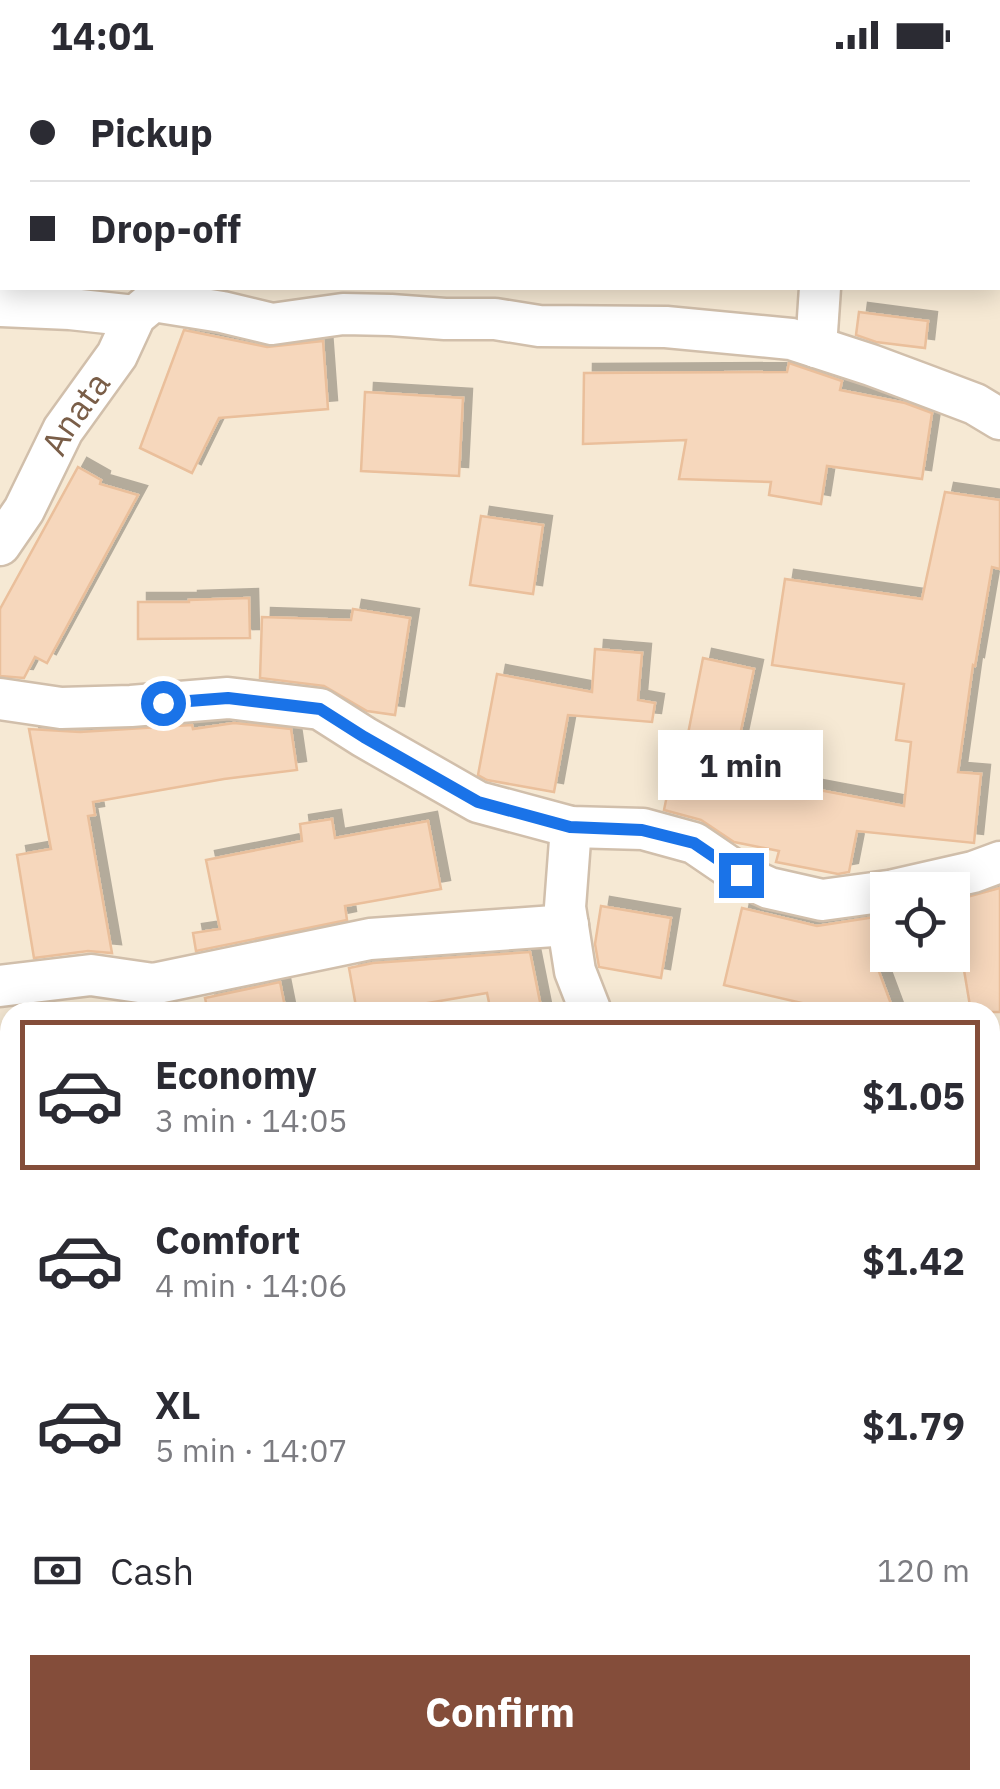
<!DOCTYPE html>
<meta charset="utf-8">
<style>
body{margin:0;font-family:"IBM Plex Sans",sans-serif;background:#f2f2f3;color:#2b2b33;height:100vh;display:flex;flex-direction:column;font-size:38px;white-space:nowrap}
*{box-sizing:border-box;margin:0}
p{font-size:32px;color:#7c7c81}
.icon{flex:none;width:55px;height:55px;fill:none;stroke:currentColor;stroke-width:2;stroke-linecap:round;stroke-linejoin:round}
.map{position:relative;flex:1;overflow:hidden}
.panel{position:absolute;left:0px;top:932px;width:1000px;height:788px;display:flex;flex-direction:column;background:#fff;border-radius:30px 30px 0 0;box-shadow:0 5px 25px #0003}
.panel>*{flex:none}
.banner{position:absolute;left:0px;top:0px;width:1000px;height:220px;box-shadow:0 5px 25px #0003;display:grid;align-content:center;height:220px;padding:0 30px;background:#fff}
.controls{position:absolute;left:870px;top:802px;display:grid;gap:20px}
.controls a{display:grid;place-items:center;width:100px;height:100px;border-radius:0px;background:#fff;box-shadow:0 5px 25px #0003;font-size:50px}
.end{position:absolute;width:45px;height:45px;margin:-22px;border:12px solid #1a73e8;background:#fff;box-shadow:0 0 0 5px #fff}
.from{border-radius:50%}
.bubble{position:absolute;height:70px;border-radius:0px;background:#fff;box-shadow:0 5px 25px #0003;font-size:32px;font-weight:700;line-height:70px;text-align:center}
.banner b{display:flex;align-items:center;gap:35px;height:95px;font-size:38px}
.banner b+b{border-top:2px solid #e1e1e2}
.banner i{width:25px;height:25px;background:#2b2b33}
ul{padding:18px 0 0;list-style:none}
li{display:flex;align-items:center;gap:30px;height:150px;margin:0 20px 15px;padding:0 10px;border:5px solid transparent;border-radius:0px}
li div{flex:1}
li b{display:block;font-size:38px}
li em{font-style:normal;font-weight:700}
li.current{border-color:#844d3a}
li>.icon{width:90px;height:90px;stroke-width:1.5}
.pay{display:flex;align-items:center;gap:25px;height:110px;padding:0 30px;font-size:38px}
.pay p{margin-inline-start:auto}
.primary-button{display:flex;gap:20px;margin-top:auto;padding:20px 30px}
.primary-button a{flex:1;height:115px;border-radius:0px;background:#844d3a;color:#fff;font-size:40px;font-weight:700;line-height:115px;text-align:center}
.status{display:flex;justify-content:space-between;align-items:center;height:70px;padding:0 50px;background:#fff;direction:ltr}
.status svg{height:28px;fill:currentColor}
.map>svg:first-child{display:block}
</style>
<div class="status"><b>14:01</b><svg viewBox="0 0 49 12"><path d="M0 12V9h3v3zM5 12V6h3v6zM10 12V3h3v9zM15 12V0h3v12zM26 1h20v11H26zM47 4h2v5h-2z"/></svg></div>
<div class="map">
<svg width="1000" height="1719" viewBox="0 0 1000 1719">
<defs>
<filter id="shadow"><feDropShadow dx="9" dy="-9" stdDeviation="0" flood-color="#0004"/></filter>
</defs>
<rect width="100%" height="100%" fill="#fef7e7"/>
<path fill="#f6e9d4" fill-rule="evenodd" d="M 0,0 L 1000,0 L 1000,1719 L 0,1719 ZM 2,2 L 998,2 L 998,218 L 2,218 ZM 888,820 L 952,820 L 952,885 L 888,885 ZM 10,942 L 990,942 L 990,1710 L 10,1710 Z"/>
<g fill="#f6d7bc" stroke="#eabf9b" stroke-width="2.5" filter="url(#shadow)">
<path d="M 859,242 L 928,251 L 925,278 L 876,272 L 856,265 Z"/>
<path d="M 184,260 L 267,277 L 323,271 L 328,339 L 219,348 L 192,403 L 140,378 Z"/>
<path d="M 789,293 L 842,311 L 840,320 L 905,333 L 932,343 L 922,409 L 827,396 L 821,434 L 769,425 L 771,412 L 679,409 L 686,370 L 583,374 L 584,303 L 787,302 Z"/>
<path d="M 365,322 L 463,328 L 459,406 L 361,401 Z"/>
<path d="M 78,397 L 101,410 L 100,414 L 138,425 L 47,593 L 35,587 L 24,608 L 0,606 L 0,539 Z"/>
<path d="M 945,422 L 1000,430 L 1000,499 L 992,497 L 975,596 L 973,595 L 958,702 L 981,704 L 974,773 L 857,761 L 849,802 L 838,804 L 776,792 L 779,781 L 734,772 L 701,750 L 664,740 L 678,672 L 686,674 L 703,588 L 754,599 L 736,684 L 775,692 L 771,711 L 904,736 L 911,672 L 896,670 L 904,614 L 772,595 L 785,509 L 922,529 Z"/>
<path d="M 481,446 L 543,455 L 533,524 L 470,515 Z"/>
<path d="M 249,528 L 250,568 L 138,569 L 138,532 L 189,532 L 189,530 Z"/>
<path d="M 353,539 L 410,548 L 395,645 L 367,641 L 324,616 L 260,608 L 262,547 L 351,550 Z"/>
<path d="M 595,579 L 642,583 L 638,630 L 655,633 L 652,652 L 568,645 L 554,722 L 487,710 L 478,705 L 497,604 L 592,622 Z"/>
<path d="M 234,653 L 291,659 L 297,700 L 224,709 L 93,732 L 95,745 L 88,746 L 112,883 L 88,881 L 34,888 L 17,785 L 51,779 L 29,659 L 80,662 L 192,655 L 193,659 Z"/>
<path d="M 332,749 L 335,768 L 428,751 L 441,819 L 345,836 L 347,850 L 196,881 L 193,863 L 220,859 L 206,790 L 302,771 L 300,754 Z"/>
<path d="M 1000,818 L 1000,942 L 971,942 L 962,888 L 952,890 L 952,831 Z"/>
<path d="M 601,836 L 671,848 L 661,908 L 599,897 L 595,874 Z"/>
<path d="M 742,838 L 817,856 L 888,845 L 888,897 L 878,899 L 894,942 L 805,942 L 802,933 L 724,915 Z"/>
<path d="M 530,882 L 542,942 L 491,942 L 487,923 L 375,942 L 357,942 L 349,898 L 373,893 Z"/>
<path d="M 280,912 L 286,942 L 208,942 L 205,928 Z"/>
</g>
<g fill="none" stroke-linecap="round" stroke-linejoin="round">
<defs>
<g id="minor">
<path d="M 216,2 L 216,0"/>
<path d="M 834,2 L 834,0"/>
<path d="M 153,231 L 222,242 L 272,254 L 343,244 L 391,245 L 445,249 L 495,249 L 539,256 L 666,257 L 791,269 L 871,295 L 922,314 L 975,334 L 1000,349"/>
<path d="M 0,236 L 70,239 L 135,246"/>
<path d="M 816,277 L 820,218"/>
<path id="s1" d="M 0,475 L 24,440 L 63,360 L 117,285 L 135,246 L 153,231 L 159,218"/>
<path d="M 0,629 L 61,638 L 131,636 L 228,628 L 320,639 L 364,667 L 478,732 L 571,757 L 643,759 L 694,773 L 741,805 L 769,818 L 822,830 L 888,821"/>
<path d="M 571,757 L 565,837 L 575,901 L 591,942"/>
<path d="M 894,820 L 973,802 L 1000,792"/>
<path d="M 0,916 L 91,905 L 153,914 L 370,869 L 568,855"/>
<path d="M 0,996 L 10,1031"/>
<path d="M 990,1351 L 1000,1354"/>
<path d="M 926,1710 L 944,1719"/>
<path d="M 462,1719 L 462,1710"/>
</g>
</defs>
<use href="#minor" stroke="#d1bfab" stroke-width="45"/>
<use href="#minor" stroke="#fff" stroke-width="40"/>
</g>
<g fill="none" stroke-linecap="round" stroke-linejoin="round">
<path stroke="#1a73e8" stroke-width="12" d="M 163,633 L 228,628 L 320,639 L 364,667 L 478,732 L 570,757 L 642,760 L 694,773 L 741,805"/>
</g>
<g text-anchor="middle" stroke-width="8" stroke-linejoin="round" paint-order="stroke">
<g font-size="35" fill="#7a5e48" stroke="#fffaef">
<text dy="12" stroke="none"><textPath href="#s1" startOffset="152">Anata</textPath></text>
</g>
</g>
</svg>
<div class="controls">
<a><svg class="icon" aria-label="locate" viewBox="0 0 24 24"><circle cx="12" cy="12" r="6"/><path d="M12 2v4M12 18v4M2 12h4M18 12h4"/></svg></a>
</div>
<i class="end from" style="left:163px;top:633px"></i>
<i class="end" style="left:741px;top:805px"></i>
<div class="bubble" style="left:658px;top:660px;width:165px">1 min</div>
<div class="banner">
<b><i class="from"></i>Pickup</b>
<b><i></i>Drop-off</b>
</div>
<section class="panel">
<ul>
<li class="current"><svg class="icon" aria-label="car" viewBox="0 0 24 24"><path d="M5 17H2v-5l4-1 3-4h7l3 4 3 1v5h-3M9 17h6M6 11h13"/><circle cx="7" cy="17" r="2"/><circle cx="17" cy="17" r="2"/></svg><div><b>Economy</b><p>3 min · 14:05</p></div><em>$1.05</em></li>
<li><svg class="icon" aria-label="car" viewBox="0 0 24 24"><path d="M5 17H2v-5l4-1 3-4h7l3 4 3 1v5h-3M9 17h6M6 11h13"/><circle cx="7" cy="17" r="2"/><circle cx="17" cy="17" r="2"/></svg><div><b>Comfort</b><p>4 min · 14:06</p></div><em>$1.42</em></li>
<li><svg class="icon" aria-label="car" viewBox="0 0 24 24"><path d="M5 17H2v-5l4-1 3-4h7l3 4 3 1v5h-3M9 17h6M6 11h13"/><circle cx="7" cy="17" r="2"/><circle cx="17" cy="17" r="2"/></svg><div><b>XL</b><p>5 min · 14:07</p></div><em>$1.79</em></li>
</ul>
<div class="pay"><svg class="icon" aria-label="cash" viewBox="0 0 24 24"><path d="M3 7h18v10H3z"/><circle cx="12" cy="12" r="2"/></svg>Cash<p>120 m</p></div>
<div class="primary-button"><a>Confirm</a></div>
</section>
</div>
